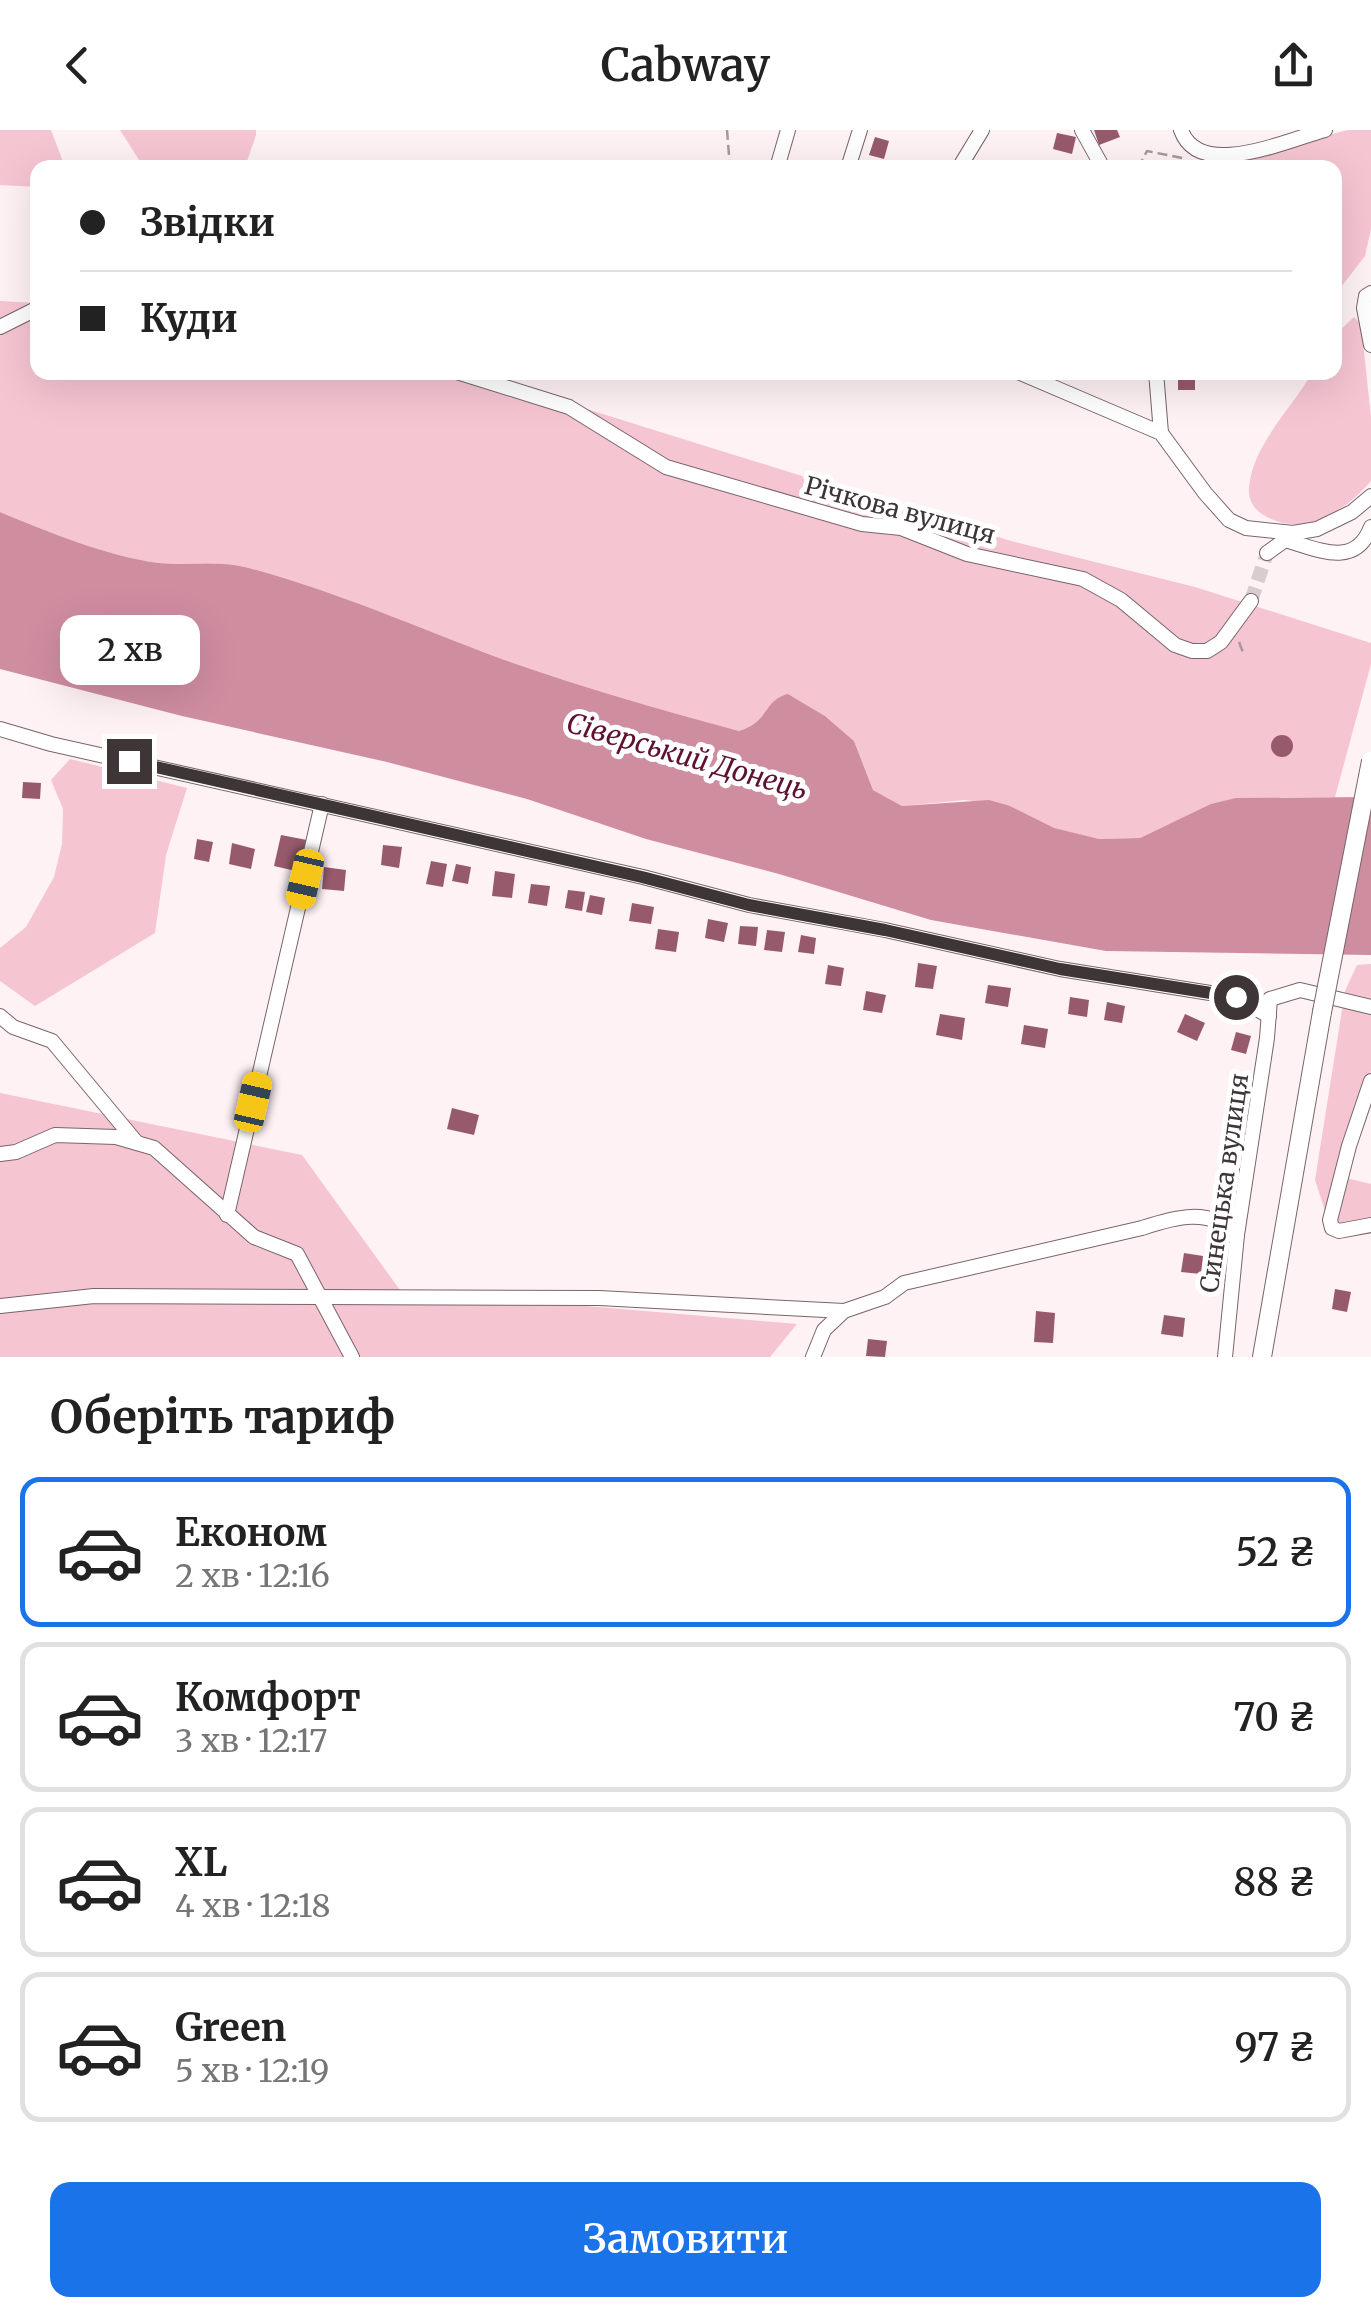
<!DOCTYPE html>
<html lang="uk">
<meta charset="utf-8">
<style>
body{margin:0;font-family:Merriweather,serif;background:#f2f2f2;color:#222;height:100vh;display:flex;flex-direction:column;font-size:38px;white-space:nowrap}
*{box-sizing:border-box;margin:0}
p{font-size:32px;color:#767676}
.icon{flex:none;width:55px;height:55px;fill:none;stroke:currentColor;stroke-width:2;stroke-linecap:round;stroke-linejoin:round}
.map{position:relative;height:1227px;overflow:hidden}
.drawer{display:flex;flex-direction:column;background:#fff;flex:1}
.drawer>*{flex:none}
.banner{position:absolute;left:30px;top:30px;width:1312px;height:220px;border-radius:20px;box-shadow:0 10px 40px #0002;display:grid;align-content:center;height:220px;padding:0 50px;background:#fff}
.end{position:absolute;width:45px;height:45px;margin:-22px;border:12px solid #3e3537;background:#fff;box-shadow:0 0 0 5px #fff}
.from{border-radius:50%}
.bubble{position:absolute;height:70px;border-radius:20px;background:#fff;box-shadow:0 10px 40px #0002;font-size:32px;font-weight:600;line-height:70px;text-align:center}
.car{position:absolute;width:30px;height:60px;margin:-30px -15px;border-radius:12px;box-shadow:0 0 8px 2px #0007;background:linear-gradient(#f5c518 24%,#345 0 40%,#f5c518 0 76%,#345 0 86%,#f5c518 0)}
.banner b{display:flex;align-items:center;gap:35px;height:95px;font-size:38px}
.banner b+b{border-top:2px solid #e0e0e0}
.banner i{width:25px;height:25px;background:#222}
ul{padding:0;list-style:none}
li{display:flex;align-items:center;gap:30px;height:150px;margin:0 20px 15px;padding:0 30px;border:5px solid #e0e0e0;border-radius:20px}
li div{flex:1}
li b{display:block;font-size:38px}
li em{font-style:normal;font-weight:600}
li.selected{border-color:#1a73e8}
li>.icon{width:90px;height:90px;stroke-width:1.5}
h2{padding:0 50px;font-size:45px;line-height:120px}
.cta{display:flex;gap:20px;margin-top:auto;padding:20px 50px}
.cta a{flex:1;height:115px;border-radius:20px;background:#1a73e8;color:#fff;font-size:40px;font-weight:600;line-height:115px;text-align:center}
header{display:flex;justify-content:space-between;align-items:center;height:130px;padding:0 50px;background:#fff;font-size:45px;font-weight:600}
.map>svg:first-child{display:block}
</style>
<header><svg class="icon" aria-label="back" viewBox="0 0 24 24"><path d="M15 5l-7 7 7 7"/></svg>Cabway<svg class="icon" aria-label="share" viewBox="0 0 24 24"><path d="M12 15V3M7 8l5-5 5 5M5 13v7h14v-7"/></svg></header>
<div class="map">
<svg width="1371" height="1227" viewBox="0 0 1371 1227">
<rect width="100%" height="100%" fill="#fff2f5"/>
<g fill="#f6c5d2">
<path d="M 0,0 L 51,0 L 65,37 L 38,38 L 37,57 L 0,55 Z"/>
<path d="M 120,0 L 256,0 L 256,5 L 245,37 L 144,38 Z"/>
<path d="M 1348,0 L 1371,0 L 1371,99 L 1365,126 L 1335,165 L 1335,38 L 1209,35 Z"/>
<path d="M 0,171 L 37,173 L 38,242 L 471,243 L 1011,411 L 1195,457 L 1371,513 L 1371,534 L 1335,667 L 1282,667 L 1167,695 L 1140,708 L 1099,709 L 1054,699 L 1010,676 L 965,670 L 902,676 L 873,660 L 854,611 L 825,586 L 788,564 C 768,576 762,594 739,601 C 658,579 578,556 499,528 C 416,497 335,461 249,438 C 219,430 189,436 159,433 C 109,427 46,401 0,382 Z"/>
<path d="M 1354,187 L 1361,194 L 1371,287 L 1371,351 C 1344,382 1302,410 1262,384 C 1253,378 1248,369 1249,358 C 1252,316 1291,279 1312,243 L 1335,242 L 1335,205 Z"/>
<path d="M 70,629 L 187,658 L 166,725 L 155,803 L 35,876 L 0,851 L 0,818 L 26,797 L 54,747 L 62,714 L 63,679 L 51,650 Z"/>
<path d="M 1371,834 L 1371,940 L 1346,1048 L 1371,1054 L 1371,1090 L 1330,1096 L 1315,1050 L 1345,861 L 1357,835 Z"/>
<path d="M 0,963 L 302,1025 L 400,1160 L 797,1194 L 770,1227 L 0,1227 Z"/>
</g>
<path fill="#cf8da0" d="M 0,382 C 46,401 109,427 159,433 C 189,436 219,430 249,438 C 335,461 416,497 499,528 C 578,556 658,579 739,601 C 771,591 762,571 788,564 L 825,586 L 854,611 L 873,660 L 902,676 L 989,670 L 1010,676 L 1054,698 L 1099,709 L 1140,708 L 1211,674 L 1236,668 L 1371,667 L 1371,825 L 1106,821 L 931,790 L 779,744 L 646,709 L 527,669 L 387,632 L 182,586 L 0,539 Z"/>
<g fill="#975a6d">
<path d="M 1094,0 L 1117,0 L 1120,7 L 1099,15 Z"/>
<path d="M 1057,3 L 1076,7 L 1072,24 L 1053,19 Z"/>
<path d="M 875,7 L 889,11 L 884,29 L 869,25 Z"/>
<rect x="1178" y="243" width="17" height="17"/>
<circle cx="1282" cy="616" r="11"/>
<path d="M 23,652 L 41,653 L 40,669 L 22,668 Z"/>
<path d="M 281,705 L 307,710 L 300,742 L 274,736 Z"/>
<path d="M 197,709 L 213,712 L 209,732 L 194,729 Z"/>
<path d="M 232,713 L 255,719 L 251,739 L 229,734 Z"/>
<path d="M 383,715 L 402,717 L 399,738 L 381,735 Z"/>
<path d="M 431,731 L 447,734 L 443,757 L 426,754 Z"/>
<path d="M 456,734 L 471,737 L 468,754 L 452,751 Z"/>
<path d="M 324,737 L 346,740 L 344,761 L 322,759 Z"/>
<path d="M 495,741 L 515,744 L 512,768 L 492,766 Z"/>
<path d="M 531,754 L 550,756 L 547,776 L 528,773 Z"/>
<path d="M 568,760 L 585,762 L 582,781 L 565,778 Z"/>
<path d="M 590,765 L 605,768 L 602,785 L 586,782 Z"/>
<path d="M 632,773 L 654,777 L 651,794 L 629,791 Z"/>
<path d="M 708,789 L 728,793 L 724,812 L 705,808 Z"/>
<path d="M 740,796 L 758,797 L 756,816 L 738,814 Z"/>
<path d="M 658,799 L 679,802 L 676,822 L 655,819 Z"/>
<path d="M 767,800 L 785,802 L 782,822 L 764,820 Z"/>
<path d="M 801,805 L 816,808 L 814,824 L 798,822 Z"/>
<path d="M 918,833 L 937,836 L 933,859 L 915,857 Z"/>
<path d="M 828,835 L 844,838 L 841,856 L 825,854 Z"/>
<path d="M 988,855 L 1011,858 L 1008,877 L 985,873 Z"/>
<path d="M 866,861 L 886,865 L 882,883 L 863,880 Z"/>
<path d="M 1070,867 L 1089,870 L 1087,887 L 1068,884 Z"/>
<path d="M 1107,872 L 1125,876 L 1122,893 L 1104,890 Z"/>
<path d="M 940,884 L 965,888 L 962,910 L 936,905 Z"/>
<path d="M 1185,884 L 1205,893 L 1197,911 L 1177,902 Z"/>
<path d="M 1024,895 L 1048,899 L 1045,918 L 1021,914 Z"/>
<path d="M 1236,902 L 1251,906 L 1246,924 L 1231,920 Z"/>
<path d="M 452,978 L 479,985 L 474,1005 L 447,999 Z"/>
<path d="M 1184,1123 L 1203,1126 L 1201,1144 L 1181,1142 Z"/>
<path d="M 1335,1159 L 1351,1162 L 1347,1182 L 1332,1179 Z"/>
<path d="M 1036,1181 L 1055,1183 L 1053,1213 L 1034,1212 Z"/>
<path d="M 1164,1185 L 1185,1188 L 1183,1207 L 1161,1204 Z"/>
<path d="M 868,1209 L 887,1211 L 885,1227 L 866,1226 Z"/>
</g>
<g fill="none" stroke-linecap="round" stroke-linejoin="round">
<path stroke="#d8cccf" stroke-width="14" stroke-dasharray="14 7" stroke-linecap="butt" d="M 1251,471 L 1267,423"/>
<defs>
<g id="minor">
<path d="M 1082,0 L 1103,38"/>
<path d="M 1181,0 C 1199,51 1287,10 1325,0"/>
<path d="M 777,38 L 788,0"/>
<path d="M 848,38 L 860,0"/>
<path d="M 959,38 L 982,0"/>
<path d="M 1371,163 L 1366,166 L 1364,178 L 1371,215"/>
<path d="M 0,197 L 38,178"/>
<path d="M 457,242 L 569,277 L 666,337 L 862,394 L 901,398 L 967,424 L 1083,449 L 1121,470 L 1175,515 L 1192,521 L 1207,521 L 1221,512 L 1251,471"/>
<path d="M 1018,242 L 1161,303 L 1205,363 L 1229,390 L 1246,398 L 1293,403 L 1317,399 L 1352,382 L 1371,366"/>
<path d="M 1156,242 L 1161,303"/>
<path d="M 1267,423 L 1285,410 C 1318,419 1355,439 1371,397"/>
<path d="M 0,599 L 51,614 L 643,747 L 749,775 L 885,800 L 1060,839 L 1235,867 L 1269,886"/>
<path d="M 0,886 L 13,897 L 52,911 L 137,1013"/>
<path d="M 1371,951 L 1349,1016 L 1330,1090 L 1332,1098 L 1339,1101 L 1371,1095"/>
<path d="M 0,1024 L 16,1022 L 55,1005 L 116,1007 L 154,1018 L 254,1107 L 297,1124 L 352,1227"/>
<path d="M 227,1085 L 322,674"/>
<path d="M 0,1176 L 94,1166 L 599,1168 L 844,1181 L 824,1200 L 813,1227"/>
<path d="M 844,1181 L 885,1167 L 904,1153 L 1142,1098 C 1175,1087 1210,1077 1237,1105"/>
<path d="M 1225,1227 L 1237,1105 L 1267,908 L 1270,869 L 1300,860 L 1371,877"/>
</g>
<path id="major" d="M 1262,1227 L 1322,882"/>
</defs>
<use href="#minor" stroke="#77656a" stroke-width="16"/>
<use href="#major" stroke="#77656a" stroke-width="20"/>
<g stroke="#a5999c" stroke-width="2.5" stroke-dasharray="10 5" stroke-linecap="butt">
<path d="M 727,0 L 730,38"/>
<path d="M 1138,38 L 1147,21 L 1187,29"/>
<path d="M 1239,512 L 1244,525"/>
</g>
<use href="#minor" stroke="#fff" stroke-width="14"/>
<use href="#major" stroke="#fff" stroke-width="18"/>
<defs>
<path id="major-bridge" d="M 1322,882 L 1371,631"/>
</defs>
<use href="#major-bridge" stroke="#77656a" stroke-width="20" stroke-linecap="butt"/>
<use href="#major-bridge" stroke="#fff" stroke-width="18"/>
</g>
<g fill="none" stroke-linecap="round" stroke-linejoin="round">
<path stroke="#3e3537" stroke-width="12" d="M 129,631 L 642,747 L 749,775 L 885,800 L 1060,839 L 1236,867"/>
</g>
<g text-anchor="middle" stroke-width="10" stroke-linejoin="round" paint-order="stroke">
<g font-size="25" fill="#3e3537" stroke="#fff">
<text transform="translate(900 380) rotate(15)" y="9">Річкова вулиця</text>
<text transform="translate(1224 1053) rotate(-82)" y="9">Синецька вулиця</text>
</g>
<g font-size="28" font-style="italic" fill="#5f1132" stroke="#fff">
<text transform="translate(687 626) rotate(16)" y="10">Сіверський Донець</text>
</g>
</g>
</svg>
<i class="end from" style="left:1236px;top:867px"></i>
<i class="end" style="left:129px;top:631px"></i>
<div class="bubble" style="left:60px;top:485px;width:140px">2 хв</div>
<i class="car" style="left:305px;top:749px;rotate:193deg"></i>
<i class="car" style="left:253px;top:972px;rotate:13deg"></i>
<div class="banner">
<b><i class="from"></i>Звідки</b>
<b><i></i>Куди</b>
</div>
</div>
<section class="drawer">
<h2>Оберіть тариф</h2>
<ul>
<li class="selected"><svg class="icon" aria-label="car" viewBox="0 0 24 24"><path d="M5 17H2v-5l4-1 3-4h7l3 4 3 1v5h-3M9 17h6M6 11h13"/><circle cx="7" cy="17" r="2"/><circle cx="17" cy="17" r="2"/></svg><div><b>Економ</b><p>2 хв · 12:16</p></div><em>52 ₴</em></li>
<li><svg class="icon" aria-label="car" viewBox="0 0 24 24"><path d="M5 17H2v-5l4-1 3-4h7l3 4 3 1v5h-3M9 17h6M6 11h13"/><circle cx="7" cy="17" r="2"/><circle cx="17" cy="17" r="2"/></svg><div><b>Комфорт</b><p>3 хв · 12:17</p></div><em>70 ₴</em></li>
<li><svg class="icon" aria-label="car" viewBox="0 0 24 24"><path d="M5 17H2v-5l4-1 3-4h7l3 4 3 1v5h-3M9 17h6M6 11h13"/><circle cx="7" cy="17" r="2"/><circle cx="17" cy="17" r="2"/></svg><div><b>XL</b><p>4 хв · 12:18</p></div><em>88 ₴</em></li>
<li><svg class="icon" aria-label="car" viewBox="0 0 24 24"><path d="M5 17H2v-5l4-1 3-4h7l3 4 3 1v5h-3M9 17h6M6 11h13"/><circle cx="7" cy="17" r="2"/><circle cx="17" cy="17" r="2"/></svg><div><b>Green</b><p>5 хв · 12:19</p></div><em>97 ₴</em></li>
</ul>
<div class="cta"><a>Замовити</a></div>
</section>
